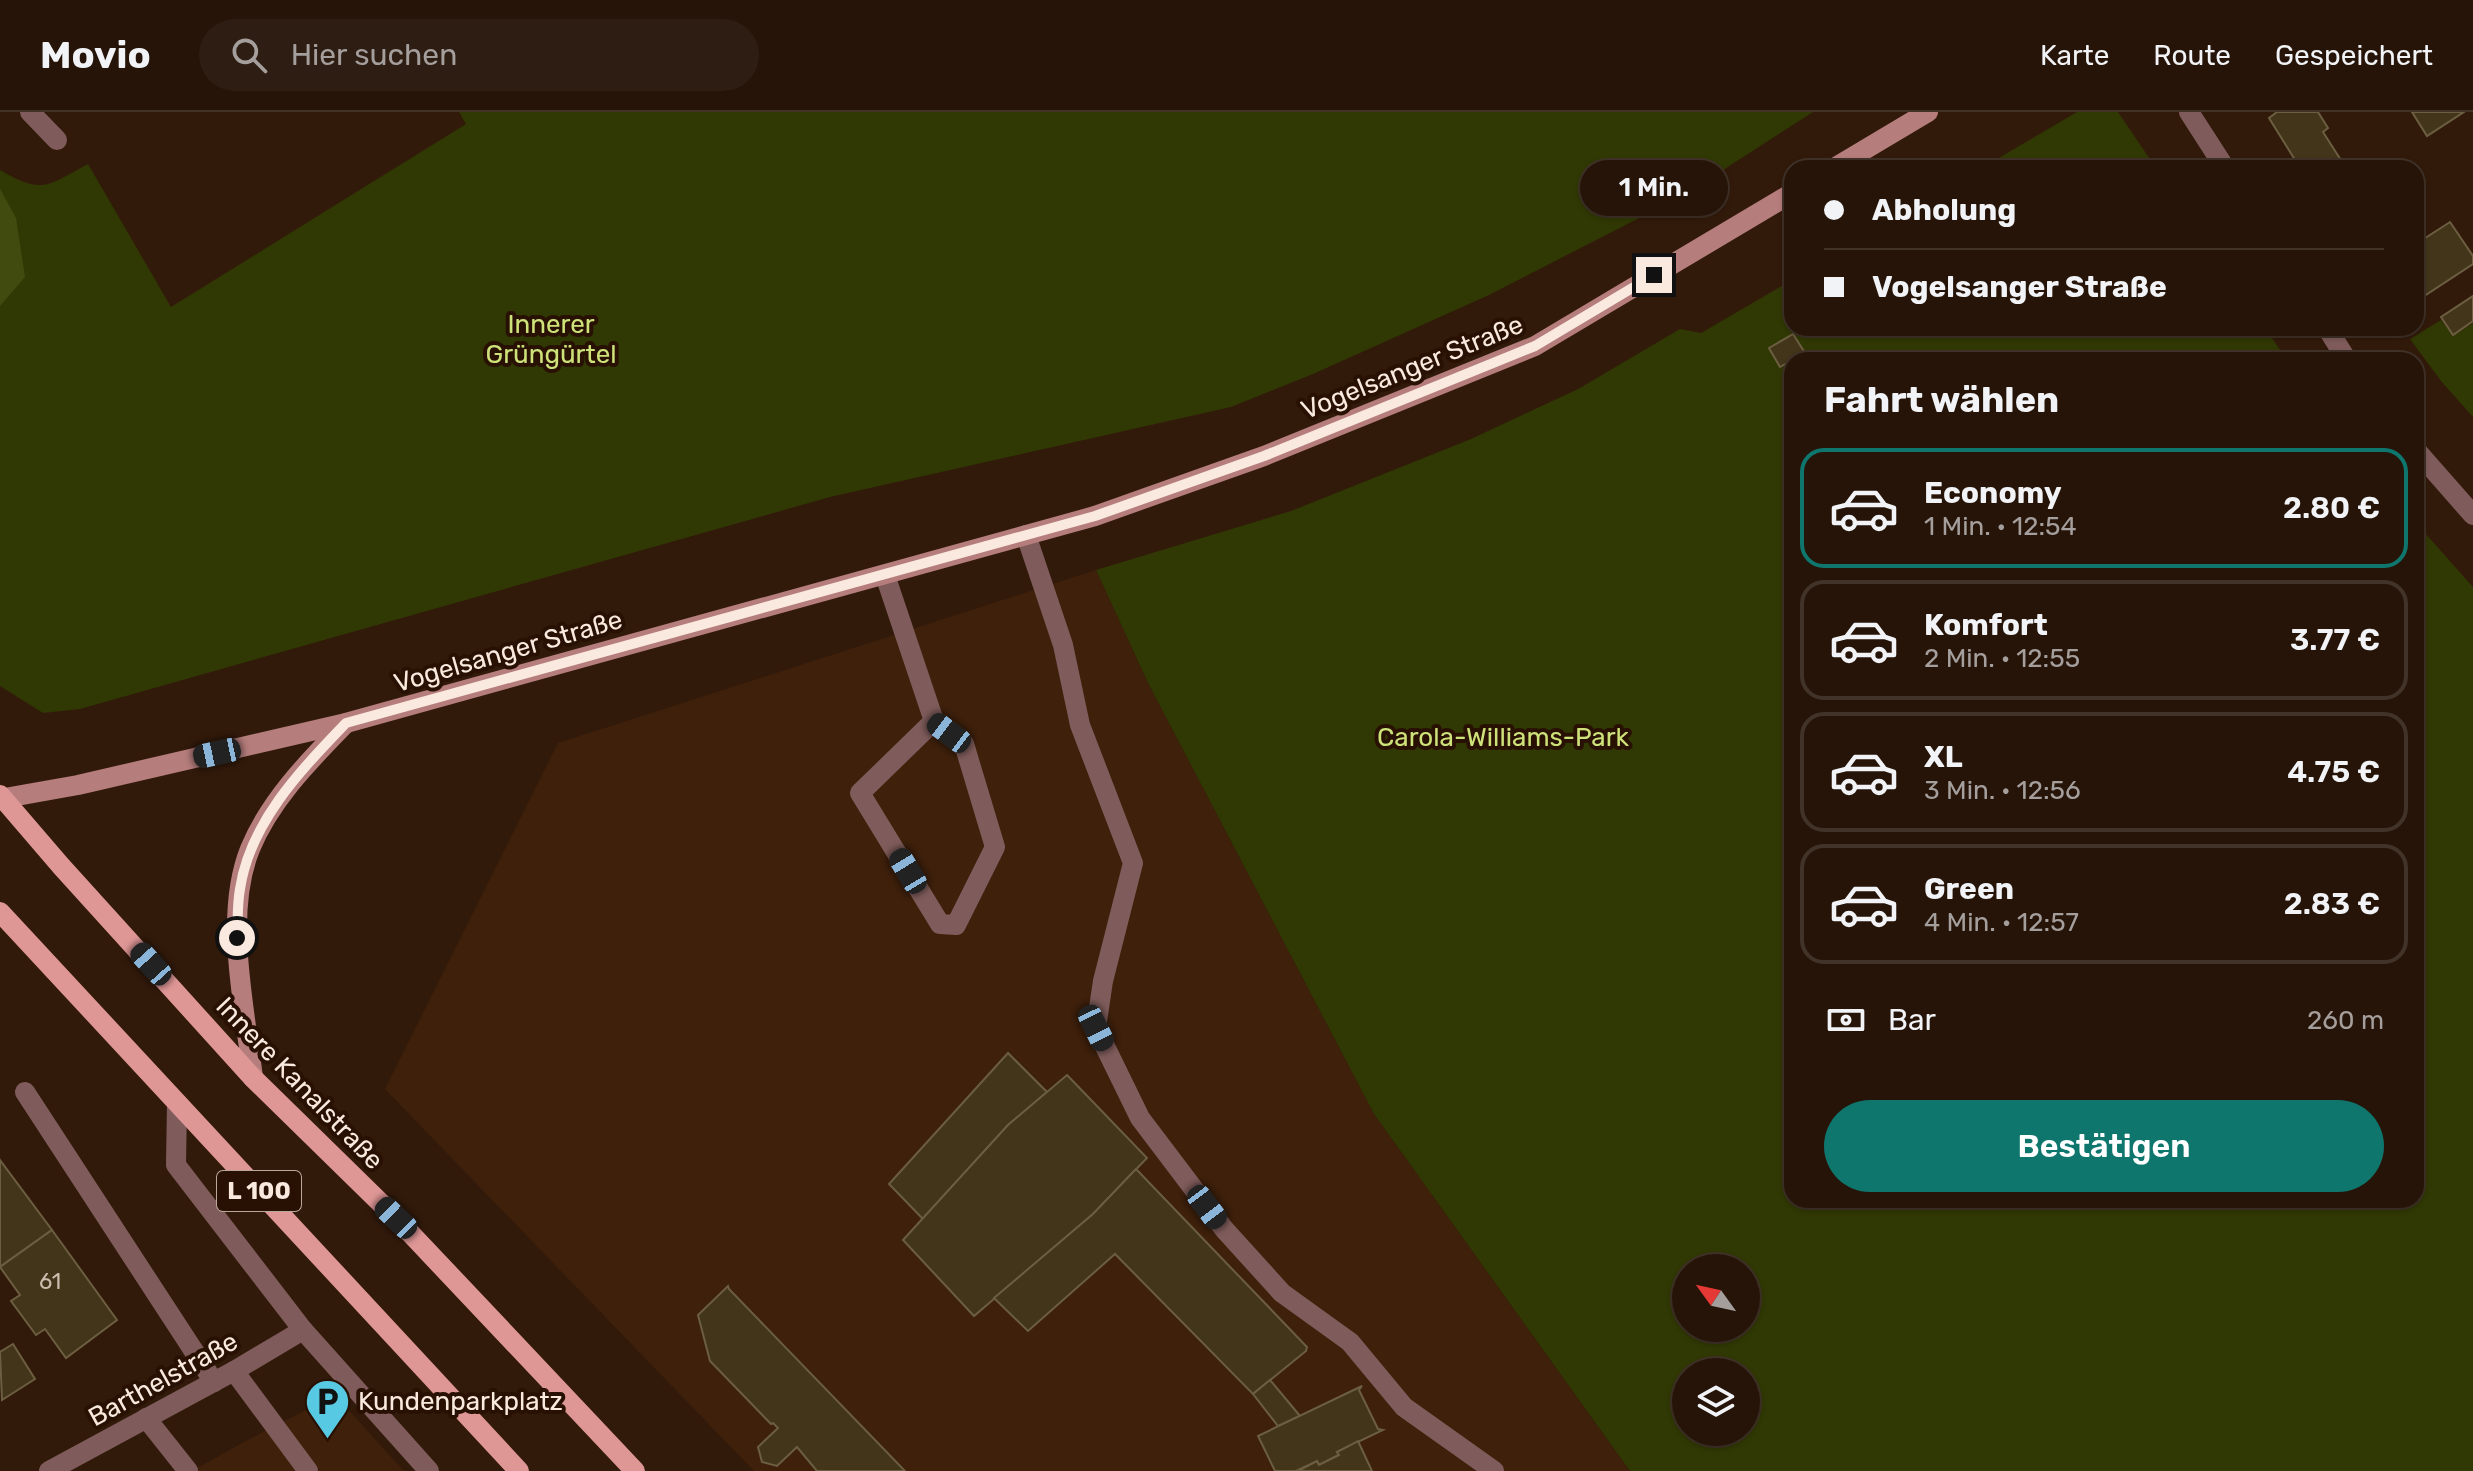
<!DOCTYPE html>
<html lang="de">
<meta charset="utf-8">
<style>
body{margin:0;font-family:Rubik,sans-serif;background:#2e1d12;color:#f1f3f6;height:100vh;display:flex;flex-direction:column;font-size:30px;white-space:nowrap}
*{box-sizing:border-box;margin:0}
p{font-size:26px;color:#a49e9c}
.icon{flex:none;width:44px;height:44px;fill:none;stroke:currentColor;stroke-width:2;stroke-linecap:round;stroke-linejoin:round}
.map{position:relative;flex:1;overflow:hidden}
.side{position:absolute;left:1784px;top:240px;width:640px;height:856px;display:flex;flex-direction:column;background:#261408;border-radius:24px;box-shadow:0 2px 6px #0004,0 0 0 2px #423329}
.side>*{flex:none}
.hud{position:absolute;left:1784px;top:48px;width:640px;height:176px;border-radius:24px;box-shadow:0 2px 6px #0004,0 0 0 2px #423329;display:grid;align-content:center;height:176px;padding:0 40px;background:#261408}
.needle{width:52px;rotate:303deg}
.controls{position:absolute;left:1672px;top:1142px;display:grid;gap:16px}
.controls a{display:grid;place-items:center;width:88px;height:88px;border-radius:50%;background:#261408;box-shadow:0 2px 6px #0004,0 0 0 2px #423329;font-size:40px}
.end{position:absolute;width:36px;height:36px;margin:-18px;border:10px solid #fae9df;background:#111;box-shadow:0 0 0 4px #111}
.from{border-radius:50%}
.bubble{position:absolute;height:56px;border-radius:28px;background:#261408;box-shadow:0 2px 6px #0004,0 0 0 2px #423329;font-size:26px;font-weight:600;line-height:56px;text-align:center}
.car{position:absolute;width:24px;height:48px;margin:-24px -12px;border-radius:10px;box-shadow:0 0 6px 2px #0007;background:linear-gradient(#222 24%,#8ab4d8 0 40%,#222 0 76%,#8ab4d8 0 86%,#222 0)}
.hud b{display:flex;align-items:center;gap:28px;height:76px;font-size:30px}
.hud b+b{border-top:2px solid #423329}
.hud i{width:20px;height:20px;background:#f1f3f6}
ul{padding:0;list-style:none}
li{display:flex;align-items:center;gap:24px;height:120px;margin:0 16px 12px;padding:0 24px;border:4px solid #423329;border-radius:24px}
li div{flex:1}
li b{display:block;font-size:30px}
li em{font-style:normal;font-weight:600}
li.selected{border-color:#0f766e}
li>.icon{width:72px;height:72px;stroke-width:1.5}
h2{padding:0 40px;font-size:36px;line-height:96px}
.pay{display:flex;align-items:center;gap:20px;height:88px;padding:0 40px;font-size:30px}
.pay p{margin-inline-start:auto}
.action{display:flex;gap:16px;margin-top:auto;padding:16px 40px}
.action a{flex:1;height:92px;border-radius:48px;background:#0f766e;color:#fff;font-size:32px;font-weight:600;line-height:92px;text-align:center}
header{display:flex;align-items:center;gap:48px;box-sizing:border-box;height:112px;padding:0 40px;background:#261408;border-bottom:2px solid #423329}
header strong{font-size:38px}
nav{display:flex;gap:44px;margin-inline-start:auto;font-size:28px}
.search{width:560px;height:72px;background:#2e1d12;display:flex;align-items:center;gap:20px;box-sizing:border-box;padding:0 28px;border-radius:44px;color:#a49e9c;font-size:30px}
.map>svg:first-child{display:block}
</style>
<header>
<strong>Movio</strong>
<div class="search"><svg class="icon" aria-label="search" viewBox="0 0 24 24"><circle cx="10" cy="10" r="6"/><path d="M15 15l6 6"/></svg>Hier suchen</div>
<nav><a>Karte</a><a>Route</a><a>Gespeichert</a></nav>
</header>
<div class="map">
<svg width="2473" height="1359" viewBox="0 0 2473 1359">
<rect width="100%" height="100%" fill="#321a0a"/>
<g fill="#3e200b">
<path d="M 1096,458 L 1148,571 L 1374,1002 L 1630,1359 L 754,1359 L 385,977 L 558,631 Z"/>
<path d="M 335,1283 L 404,1359 L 192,1359 L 242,1331 Z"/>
</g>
<g fill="#303804" fill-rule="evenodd">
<path d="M 459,0 L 1813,0 L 1686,82 L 1489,183 L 1313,262 L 1231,295 L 830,385 L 80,597 L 43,601 L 0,574 L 0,58 C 43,83 47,74 88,52 L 171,195 L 466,12 Z"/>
<path d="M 2077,0 L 2118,0 L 2156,56 L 1982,56 Z"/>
<path d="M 1792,168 L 1792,216 L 2265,216 L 2287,248 L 1792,248 L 1792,1088 L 2416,1088 L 2416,411 L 2473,475 L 2473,1359 L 1630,1359 L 1374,1002 L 1148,571 L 1096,458 L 1291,399 L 1471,327 L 1578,277 L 1680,217 L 1701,221 ZM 1686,1156 L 1746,1156 L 1746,1216 L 1686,1216 ZM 1686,1260 L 1746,1260 L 1746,1320 L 1686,1320 Z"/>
<path d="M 2441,208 L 2453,224 L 2473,211 L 2473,305 L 2441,269 L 2410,227 Z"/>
</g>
<path fill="#424b0f" d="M 0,77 L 16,106 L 25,165 L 0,194 Z"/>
<g fill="#423519" stroke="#6c5e41" stroke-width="2">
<path d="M 2277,0 L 2318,0 L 2328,16 L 2323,20 L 2346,56 L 2300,56 L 2269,6 Z"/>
<path d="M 2412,0 L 2464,0 L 2427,24 Z"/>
<path d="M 2450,110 L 2473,144 L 2473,152 L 2418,188 L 2416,185 L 2416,132 Z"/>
<path d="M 2473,184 L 2473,209 L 2453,223 L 2441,205 Z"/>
<path d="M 1793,222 L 1805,241 L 1780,255 L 1769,236 Z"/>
<path d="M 1008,941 L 1047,980 L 1008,1013 L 923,1107 L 889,1072 Z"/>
<path d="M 1067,963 L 1147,1046 L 1093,1102 L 974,1204 L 903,1128 L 1008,1013 Z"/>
<path d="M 0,1048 L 52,1118 L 0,1155 Z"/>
<path d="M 1136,1057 L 1307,1235 L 1306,1239 L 1253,1282 L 1115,1142 L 1028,1219 L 994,1186 L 1093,1102 Z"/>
<path d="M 52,1118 L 117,1208 L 66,1246 L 45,1217 L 36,1223 L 11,1189 L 20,1183 L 0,1155 Z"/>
<path d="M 728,1174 L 729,1177 L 905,1359 L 817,1359 L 797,1335 L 777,1354 L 762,1350 L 758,1335 L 778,1316 L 773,1311 L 771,1312 L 710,1249 L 698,1203 Z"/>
<path d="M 13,1232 L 35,1267 L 2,1288 L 0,1240 Z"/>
<path d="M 1270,1268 L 1300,1304 L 1278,1314 L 1253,1282 Z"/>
<path d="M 1362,1274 L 1359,1278 L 1378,1317 L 1383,1318 L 1337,1340 L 1339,1343 L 1319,1353 L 1317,1349 L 1296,1359 L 1275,1359 L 1258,1324 Z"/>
<path d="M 1358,1329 L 1372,1359 L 1298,1359 L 1317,1349 L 1319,1353 L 1339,1343 L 1337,1340 Z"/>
</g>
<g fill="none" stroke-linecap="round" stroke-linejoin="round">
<g stroke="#7f5c5b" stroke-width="20">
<path d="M 1026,423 L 1063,533 L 1080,613 L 1133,751 L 1103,869 L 1096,916 L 1140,1006 L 1224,1117 L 1282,1181 L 1350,1230 L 1404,1295 L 1494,1359"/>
<path d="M 885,463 L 934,609 L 860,681 L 940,812 L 956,813 L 995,735 L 964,632 L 934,609"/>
<path d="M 234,1259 L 308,1359"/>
<path d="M 146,1306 L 188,1359"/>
</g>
<g stroke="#7f5c5b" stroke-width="20">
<path d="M 30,0 L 57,28"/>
<path d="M 2189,0 L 2225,56"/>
<path d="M 2327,216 L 2347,248"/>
<path d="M 2416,338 L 2473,403"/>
<path d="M 25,980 L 214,1270"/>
<path d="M 177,991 L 176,1053 L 303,1218 L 429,1359"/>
<path d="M 49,1359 L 234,1259 L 303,1218"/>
</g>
<g stroke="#b57d7c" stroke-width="20">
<path d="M 1834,56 L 1928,0"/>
<path d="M 0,687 L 78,673 L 346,611 L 1095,404 L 1264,344 L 1535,234 L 1792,81"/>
<path d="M 253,966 C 245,896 223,804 250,737 C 270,688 310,648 346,611"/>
</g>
<g stroke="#df9796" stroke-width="20">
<path d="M 0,683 L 61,754 L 253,966 L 396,1106 L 635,1359"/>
<path d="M 0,800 L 519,1359"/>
</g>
</g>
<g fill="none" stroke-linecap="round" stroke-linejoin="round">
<path stroke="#fae9df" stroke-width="10" d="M 237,826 C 238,810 237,793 240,777 C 250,710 301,658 346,611 L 1095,404 L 1264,344 L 1535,234 L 1654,163"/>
</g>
<defs>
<symbol id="parking-pin" viewBox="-11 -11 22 30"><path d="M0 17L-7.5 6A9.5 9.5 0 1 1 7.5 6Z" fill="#58c9e3" stroke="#281102"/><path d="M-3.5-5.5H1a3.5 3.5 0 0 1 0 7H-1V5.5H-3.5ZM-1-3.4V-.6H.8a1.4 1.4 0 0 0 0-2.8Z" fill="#111"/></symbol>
</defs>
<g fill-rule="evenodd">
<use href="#parking-pin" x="302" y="1264" width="51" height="69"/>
</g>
<g text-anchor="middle" stroke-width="8" stroke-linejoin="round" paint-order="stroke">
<g font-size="22" fill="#ccbcae">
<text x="50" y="1177">61</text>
</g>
<rect fill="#281102" stroke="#bba89d" stroke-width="2" x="217" y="1059" width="84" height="40" rx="6"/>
<g font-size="24" font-weight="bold" fill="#fae9df">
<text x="259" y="1087">L 100</text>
</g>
<g font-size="26" fill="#cee27a" stroke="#281102">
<text x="551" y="221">Innerer<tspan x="551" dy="30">Grüngürtel</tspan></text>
<text x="1503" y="634">Carola-Williams-Park</text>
</g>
<g font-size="26" fill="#fae9df" stroke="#281102">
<text transform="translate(1412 255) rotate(-22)" y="9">Vogelsanger Straße</text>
<text transform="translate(508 539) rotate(-16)" y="9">Vogelsanger Straße</text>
<text transform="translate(300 971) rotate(46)" y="9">Innere Kanalstraße</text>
<text transform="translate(163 1267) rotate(-29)" y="9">Barthelstraße</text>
</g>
<g font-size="26" fill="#fae9df" stroke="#281102" text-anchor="start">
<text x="358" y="1298">Kundenparkplatz</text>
</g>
</g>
</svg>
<div class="controls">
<a><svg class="needle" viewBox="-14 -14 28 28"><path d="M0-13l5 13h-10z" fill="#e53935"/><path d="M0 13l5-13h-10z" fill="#a49e9c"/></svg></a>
<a><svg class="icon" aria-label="layers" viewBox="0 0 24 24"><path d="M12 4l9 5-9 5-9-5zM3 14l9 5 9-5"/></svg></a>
</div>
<i class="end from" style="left:237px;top:826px"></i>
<i class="end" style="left:1654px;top:163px"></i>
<div class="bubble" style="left:1580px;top:48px;width:148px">1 Min.</div>
<i class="car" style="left:949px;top:621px;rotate:307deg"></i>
<i class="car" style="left:217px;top:641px;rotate:258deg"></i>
<i class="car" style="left:908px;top:759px;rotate:329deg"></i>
<i class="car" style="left:151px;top:852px;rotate:318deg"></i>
<i class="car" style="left:1096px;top:916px;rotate:154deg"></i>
<i class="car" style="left:1207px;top:1095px;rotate:143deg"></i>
<i class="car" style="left:396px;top:1106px;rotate:314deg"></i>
<div class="hud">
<b><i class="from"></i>Abholung</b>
<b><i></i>Vogelsanger Straße</b>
</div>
<section class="side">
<h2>Fahrt wählen</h2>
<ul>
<li class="selected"><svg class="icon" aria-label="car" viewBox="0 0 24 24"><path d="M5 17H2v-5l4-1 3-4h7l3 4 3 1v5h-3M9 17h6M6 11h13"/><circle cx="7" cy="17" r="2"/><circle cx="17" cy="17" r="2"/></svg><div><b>Economy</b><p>1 Min. · 12:54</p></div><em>2.80 €</em></li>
<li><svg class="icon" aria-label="car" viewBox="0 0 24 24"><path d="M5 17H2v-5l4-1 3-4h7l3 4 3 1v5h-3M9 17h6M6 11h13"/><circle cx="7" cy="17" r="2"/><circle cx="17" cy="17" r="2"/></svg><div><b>Komfort</b><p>2 Min. · 12:55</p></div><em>3.77 €</em></li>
<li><svg class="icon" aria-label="car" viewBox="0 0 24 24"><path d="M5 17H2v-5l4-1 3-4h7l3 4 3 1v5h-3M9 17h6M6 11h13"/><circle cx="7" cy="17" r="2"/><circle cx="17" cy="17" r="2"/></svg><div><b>XL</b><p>3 Min. · 12:56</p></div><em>4.75 €</em></li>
<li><svg class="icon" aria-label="car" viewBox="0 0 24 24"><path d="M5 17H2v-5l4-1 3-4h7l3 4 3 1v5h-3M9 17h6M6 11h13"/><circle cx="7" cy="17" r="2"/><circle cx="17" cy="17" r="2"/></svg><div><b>Green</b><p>4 Min. · 12:57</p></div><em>2.83 €</em></li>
</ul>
<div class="pay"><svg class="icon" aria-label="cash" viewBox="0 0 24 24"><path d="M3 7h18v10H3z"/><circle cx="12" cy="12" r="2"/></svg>Bar<p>260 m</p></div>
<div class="action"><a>Bestätigen</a></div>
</section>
</div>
